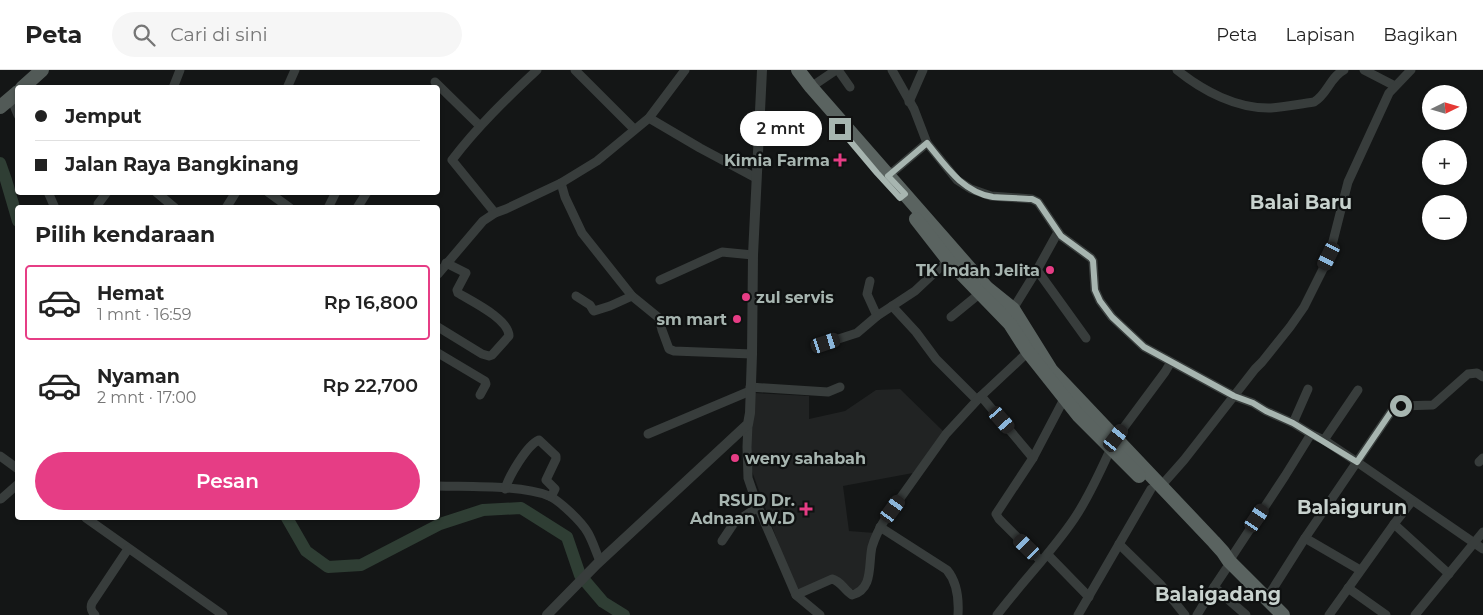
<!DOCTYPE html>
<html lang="id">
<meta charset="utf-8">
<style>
body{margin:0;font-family:Montserrat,sans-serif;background:#f6f6f6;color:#222;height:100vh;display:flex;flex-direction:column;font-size:19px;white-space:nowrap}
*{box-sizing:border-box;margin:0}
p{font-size:16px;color:#767676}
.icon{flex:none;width:28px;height:28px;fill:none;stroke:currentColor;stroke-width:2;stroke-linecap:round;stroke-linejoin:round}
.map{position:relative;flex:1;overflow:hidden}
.panel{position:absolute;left:15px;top:135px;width:425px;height:315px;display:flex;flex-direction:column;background:#fff;border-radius:5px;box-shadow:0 1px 4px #0004}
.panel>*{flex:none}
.top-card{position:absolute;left:15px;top:15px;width:425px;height:110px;border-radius:5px;box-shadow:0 1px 4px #0004;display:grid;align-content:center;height:110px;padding:0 20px;background:#fff}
.needle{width:32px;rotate:85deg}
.tools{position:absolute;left:1422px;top:15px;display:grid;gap:10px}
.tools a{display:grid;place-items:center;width:45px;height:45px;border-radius:50%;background:#fff;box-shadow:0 1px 4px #0004;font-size:25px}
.end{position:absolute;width:22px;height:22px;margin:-11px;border:6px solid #a7b5b0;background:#111;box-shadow:0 0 0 2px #111}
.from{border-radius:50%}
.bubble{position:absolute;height:35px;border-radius:18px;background:#fff;box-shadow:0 1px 4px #0004;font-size:16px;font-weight:600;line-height:35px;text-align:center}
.car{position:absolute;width:15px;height:30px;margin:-15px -8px;border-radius:6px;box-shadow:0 0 4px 1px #0007;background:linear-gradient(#222 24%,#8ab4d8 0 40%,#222 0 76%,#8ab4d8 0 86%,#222 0)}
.top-card b{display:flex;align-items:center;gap:18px;height:48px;font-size:19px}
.top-card b+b{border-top:1px solid #e0e0e0}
.top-card i{width:12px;height:12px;background:#222}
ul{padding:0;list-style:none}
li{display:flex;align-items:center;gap:15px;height:75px;margin:0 10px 8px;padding:0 10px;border:2px solid transparent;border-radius:5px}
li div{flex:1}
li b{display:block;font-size:19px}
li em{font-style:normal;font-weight:600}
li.active{border-color:#e63d85}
li>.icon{width:45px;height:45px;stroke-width:1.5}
h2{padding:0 20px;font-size:22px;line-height:60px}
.action{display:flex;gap:10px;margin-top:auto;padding:10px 20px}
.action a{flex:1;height:58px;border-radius:30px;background:#e63d85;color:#fff;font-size:20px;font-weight:600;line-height:58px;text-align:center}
header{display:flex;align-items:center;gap:30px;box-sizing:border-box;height:70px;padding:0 25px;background:#fff;border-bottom:1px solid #e0e0e0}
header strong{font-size:24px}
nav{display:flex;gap:28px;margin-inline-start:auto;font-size:18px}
.search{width:350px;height:45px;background:#f6f6f6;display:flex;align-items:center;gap:12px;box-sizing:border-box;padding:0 18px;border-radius:28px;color:#767676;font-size:19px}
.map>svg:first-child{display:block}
</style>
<header>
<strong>Peta</strong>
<div class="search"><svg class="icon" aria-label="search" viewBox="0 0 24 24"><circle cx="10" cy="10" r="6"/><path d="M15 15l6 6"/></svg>Cari di sini</div>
<nav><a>Peta</a><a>Lapisan</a><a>Bagikan</a></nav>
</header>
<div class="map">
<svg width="1483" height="545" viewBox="0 0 1483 545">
<rect width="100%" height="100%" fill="#141616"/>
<path fill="#212323" d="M 900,319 L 944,362 L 913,403 L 843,416 L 849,461 L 875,463 L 866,509 L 859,519 L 850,519 L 837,507 L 796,522 L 749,393 L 753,323 L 809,326 L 809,349 L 845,341 L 876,320 Z"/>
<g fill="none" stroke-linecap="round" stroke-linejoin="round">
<g stroke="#2f3e34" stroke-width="12">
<path d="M 0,93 L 6,110 L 18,151"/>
<path d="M 287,448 L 306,481 L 328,497 L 361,495 L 440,454 L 483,440 L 521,438 L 567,467 L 580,505 L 603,532 L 624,545"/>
</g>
<g stroke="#383d3c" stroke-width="9">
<path d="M 575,0 L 634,59"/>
<path d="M 838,0 L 850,17"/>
<path d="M 892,0 L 914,39 L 927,73 L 957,110 L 971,119 L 991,126 L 1032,129 L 1038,132 L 1061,166 L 1091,188 L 1093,191 L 1095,220 L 1100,231 L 1112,247 L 1144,277 L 1234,326 L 1253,333 L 1266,341 L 1293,353 L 1311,364 L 1324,370 L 1357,392 L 1483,479"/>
<path d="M 1177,0 C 1203,21 1237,39 1271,38 C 1285,37 1299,34 1314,32 C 1327,25 1330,7 1344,0"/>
<path d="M 1364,0 L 1395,16"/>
<path d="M 435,12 L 480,56"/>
<path d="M 811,17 L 836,0"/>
<path d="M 173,18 L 180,0"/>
<path d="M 287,18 L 295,0"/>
<path d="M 11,28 L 18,45"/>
<path d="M 909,32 L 923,0"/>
<path d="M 649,48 L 700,78 L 756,108"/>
<path d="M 888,106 L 927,73"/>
<path d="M 561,113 L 565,127 L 582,163 L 632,226 L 659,248 L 662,260 L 669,279 L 674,281 L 752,284"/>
<path d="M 48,122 L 55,138"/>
<path d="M 156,122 L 175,138"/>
<path d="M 268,122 L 290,138"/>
<path d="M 98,134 L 107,122"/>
<path d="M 226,138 L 236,122"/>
<path d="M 328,138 L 336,122"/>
<path d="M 357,138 L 367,122"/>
<path d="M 495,143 L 452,90 C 477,57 507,28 537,0"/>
<path d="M 1037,200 L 1086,268"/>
<path d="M 438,204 L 483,151 L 495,143 L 506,139 L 561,113 L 597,91 L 649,48 L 685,0"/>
<path d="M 660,210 L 722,182 L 753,185"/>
<path d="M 870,211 L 867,224 L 877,246"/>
<path d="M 576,226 L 590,235 L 593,240 L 594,241 L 610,236 L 632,226"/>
<path d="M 892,236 L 916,262 L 936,289 L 977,330"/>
<path d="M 1013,239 L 1037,200 L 1058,162"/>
<path d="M 951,247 L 984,220"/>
<path d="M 438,257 L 482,284 L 489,286 L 492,285 L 509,266 C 509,249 471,231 458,223 L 457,220 L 466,203 L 446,193"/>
<path d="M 826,273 L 857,263 L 877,246 L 915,221 L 948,190"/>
<path d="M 438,283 L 485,311 L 486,314 L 480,325"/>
<path d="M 750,317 L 828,322 L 840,317"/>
<path d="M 981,326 L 1033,388"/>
<path d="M 1293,353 L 1308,319"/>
<path d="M 748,354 L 747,377 L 748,408 L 758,437 L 796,525 L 820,545"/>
<path d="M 648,364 L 750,321"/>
<path d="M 1116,368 L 1165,302 L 1171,292"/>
<path d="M 1324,370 L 1358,320"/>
<path d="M 0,386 L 18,399"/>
<path d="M 1479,392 L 1483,388"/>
<path d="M 438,416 C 468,417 522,415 549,426 C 560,431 582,452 588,463 C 593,472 596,482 600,491"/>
<path d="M 1161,416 L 1184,390 L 1255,299 L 1262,292 L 1290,257 L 1304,237 L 1329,187 L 1348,112 L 1389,23 L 1411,0"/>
<path d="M 505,419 C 509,406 527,375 539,370 L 556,386 L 556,389 L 546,410 L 555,419 L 551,427"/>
<path d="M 1,429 L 18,414"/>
<path d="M 86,448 L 223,545"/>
<path d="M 1394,454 L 1449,504"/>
<path d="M 880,457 L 947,500 C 957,512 959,529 958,545"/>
<path d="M 1305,468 L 1360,500"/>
<path d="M 722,471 L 734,453 L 758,437"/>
<path d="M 1119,474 L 1161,515 L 1185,545"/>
<path d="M 1048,485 L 1089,527"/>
<path d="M 1041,491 L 999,449 L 996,444 L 1033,388 L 1064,329"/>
<path d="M 1229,491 L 1285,406 L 1311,364"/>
<path d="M 1214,517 L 1246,545"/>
<path d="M 1348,518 L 1386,545"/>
<path d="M 796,525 L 832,509 C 841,511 844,520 852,525 C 874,519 868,494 872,477 C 875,467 879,459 884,451 L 946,364 L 981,326 L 1028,282"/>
<path d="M 1267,528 L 1305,468 L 1393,339 L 1401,336 L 1433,335 L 1468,304 L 1477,303 L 1483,307"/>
<path d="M 95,545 C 91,541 90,538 92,533 L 128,479"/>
<path d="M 997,545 C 1022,512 1051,483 1074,449 C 1089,427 1100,402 1111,378"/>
<path d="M 1078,545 L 1151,419"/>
<path d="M 1197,545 L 1214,517 L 1226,499"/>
<path d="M 1329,545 L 1394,454 L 1412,431"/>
<path d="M 1415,545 L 1483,462"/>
</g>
<path stroke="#383d3c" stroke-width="10" d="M 547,545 L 597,494 L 748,354 L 750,343 L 752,284 L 753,185 L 762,0"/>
<g stroke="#525a57" stroke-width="14">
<path d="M 22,18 L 42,0"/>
<path d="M 0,37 L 18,22"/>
</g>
<g stroke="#5a6360" stroke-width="14">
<path d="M 798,0 L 811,17 L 987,218 L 1013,239 L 1051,300 L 1214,472 L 1223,482 L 1229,491 L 1283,545"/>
<path d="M 916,149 L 948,190 L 1010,254 L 1028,282 L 1078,345 L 1139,406"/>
</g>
</g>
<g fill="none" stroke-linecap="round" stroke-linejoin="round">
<path stroke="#a7b5b0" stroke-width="6" d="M 840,59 L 877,103 L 900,128 L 905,124 L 888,106 L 927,73 C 945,95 962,122 993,127 C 1006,128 1019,128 1032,129 L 1038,132 L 1061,166 L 1091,188 L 1093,191 L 1095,220 L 1100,231 L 1112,247 L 1144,277 L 1234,326 L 1253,333 L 1266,341 L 1293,353 L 1357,392 L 1393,339 L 1401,336"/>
</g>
<g fill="#e63d85" stroke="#0f1111" stroke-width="2">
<path d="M837.5 82.5h5v5h5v5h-5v5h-5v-5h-5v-5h5z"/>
<circle cx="1050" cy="200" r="5"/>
<circle cx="746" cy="227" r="5"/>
<circle cx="737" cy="249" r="5"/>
<circle cx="735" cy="388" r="5"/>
<path d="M803.5 431.5h5v5h5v5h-5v5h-5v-5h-5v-5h5z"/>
</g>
<g text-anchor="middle" stroke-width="4.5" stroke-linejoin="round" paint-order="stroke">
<g font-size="16" font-weight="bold" fill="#a7b5b0" stroke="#0f1111" text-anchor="end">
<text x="830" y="96">Kimia Farma</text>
<text x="1040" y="206">TK Indah Jelita</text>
<text x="756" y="233" text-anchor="start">zul servis</text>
<text x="727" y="255">sm mart</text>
<text x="745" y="394" text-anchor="start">weny sahabah</text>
<text x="795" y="436">RSUD Dr.<tspan x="795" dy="18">Adnaan W.D</tspan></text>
</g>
<g font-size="19" font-weight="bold" fill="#c8d2ce" stroke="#0f1111">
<text x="1301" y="139">Balai Baru</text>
<text x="1352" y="444">Balaigurun</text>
<text x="1218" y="531">Balaigadang</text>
</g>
</g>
</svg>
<div class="tools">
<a><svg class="needle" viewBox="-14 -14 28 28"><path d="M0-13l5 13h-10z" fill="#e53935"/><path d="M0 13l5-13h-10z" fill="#767676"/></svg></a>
<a>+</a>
<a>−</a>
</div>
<i class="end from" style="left:1401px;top:336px"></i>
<i class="end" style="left:840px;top:59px"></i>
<div class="bubble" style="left:740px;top:41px;width:82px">2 mnt</div>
<i class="car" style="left:1329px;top:186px;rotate:206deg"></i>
<i class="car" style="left:826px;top:273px;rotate:72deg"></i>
<i class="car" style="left:1002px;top:350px;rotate:139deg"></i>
<i class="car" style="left:1116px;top:368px;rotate:37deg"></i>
<i class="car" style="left:893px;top:439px;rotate:36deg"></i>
<i class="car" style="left:1257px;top:448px;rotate:34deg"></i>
<i class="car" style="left:1027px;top:477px;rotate:314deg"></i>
<div class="top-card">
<b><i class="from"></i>Jemput</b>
<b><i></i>Jalan Raya Bangkinang</b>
</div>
<section class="panel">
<h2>Pilih kendaraan</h2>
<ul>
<li class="active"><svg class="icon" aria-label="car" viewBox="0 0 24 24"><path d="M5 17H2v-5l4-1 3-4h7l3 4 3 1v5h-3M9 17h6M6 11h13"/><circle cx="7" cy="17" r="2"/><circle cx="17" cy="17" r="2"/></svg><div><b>Hemat</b><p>1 mnt · 16:59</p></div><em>Rp 16,800</em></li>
<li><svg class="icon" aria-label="car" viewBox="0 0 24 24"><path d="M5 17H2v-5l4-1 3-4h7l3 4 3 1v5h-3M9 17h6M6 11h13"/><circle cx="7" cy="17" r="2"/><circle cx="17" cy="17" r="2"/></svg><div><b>Nyaman</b><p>2 mnt · 17:00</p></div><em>Rp 22,700</em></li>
</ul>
<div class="action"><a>Pesan</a></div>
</section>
</div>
